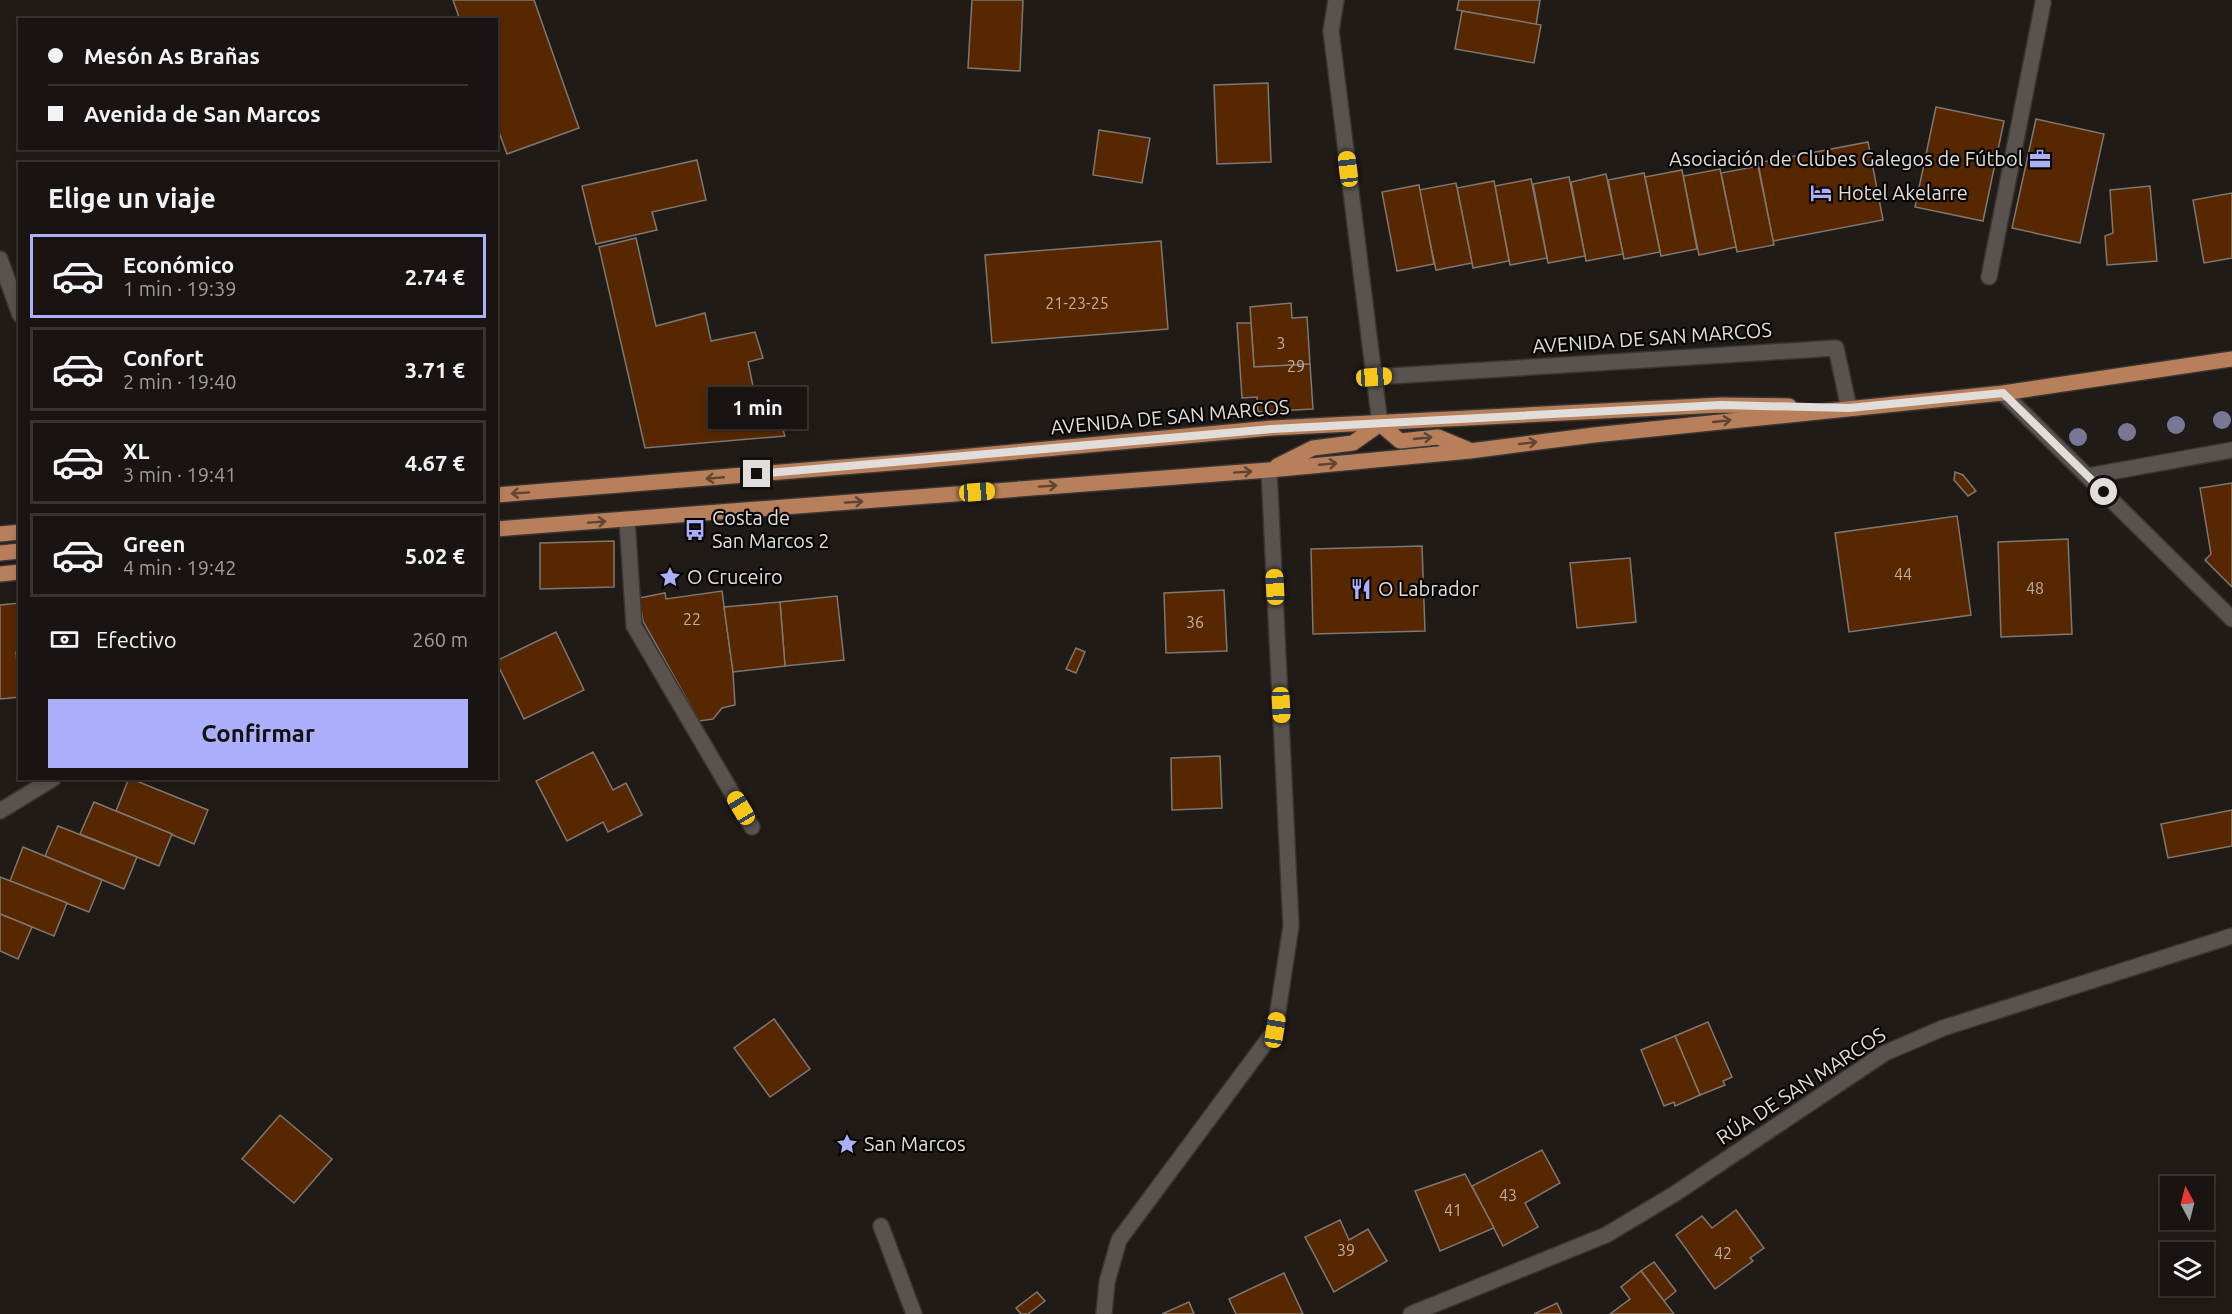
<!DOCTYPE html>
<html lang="es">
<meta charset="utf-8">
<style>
body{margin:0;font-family:Ubuntu,sans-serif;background:#221d1a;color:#f1f3f6;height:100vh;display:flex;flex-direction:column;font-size:22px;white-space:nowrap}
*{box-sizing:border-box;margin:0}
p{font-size:20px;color:#9f9e9f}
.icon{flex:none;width:33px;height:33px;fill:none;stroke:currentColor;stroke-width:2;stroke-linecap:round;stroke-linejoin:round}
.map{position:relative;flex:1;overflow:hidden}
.side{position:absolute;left:18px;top:162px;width:480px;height:618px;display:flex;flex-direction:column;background:#191411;border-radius:0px;box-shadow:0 3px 9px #0003,0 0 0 2px #373331}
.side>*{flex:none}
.hud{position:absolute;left:18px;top:18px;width:480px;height:132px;border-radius:0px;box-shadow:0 3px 9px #0003,0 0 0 2px #373331;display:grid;align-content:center;height:132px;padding:0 30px;background:#191411}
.needle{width:39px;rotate:353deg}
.fabs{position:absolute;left:2160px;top:1176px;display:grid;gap:12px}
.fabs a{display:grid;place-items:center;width:54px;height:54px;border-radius:0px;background:#191411;box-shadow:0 3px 9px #0003,0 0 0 2px #373331;font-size:30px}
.end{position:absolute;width:27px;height:27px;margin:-14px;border:8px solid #e1ddda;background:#111;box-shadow:0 0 0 3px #111}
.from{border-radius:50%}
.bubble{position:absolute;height:42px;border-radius:0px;background:#191411;box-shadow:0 3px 9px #0003,0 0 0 2px #373331;font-size:20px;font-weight:700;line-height:42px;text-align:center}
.car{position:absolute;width:18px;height:36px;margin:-18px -9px;border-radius:8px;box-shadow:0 0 4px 2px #0007;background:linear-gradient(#f5c518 24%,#345 0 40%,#f5c518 0 76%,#345 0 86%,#f5c518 0)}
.hud b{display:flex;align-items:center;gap:21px;height:57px;font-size:22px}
.hud b+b{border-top:2px solid #373331}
.hud i{width:15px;height:15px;background:#f1f3f6}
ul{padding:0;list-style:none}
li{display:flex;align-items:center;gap:18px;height:84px;margin:0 12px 9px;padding:0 18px;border:3px solid #373331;border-radius:0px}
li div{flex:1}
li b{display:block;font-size:22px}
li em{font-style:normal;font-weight:700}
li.active{border-color:#acaffb}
li>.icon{width:54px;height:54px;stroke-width:1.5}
h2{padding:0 30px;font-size:27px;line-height:72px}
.pay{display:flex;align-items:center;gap:15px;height:66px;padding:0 30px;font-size:22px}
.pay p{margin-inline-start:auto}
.action{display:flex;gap:12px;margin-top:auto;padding:12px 30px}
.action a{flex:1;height:69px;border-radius:0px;background:#acaffb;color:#111;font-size:24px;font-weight:700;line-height:69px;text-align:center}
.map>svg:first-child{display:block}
</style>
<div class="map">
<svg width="2232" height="1314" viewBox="0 0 2232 1314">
<rect width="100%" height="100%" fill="#211b17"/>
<g fill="#572800" stroke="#7e7772" stroke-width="1.5">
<path d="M 453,0 L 534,0 L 579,128 L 507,154 L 496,124 L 496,20 L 460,20 Z"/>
<path d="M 972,0 L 1023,0 L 1020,71 L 968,68 Z"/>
<path d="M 1459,0 L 1540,0 L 1536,25 L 1457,10 Z"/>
<path d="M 1462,11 L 1541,25 L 1534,63 L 1455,49 Z"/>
<path d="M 1268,83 L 1271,162 L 1217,164 L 1214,85 Z"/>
<path d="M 1936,107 L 2004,121 L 1983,221 L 1915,207 Z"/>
<path d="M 2036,119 L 2104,134 L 2080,243 L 2012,228 Z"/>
<path d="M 1099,130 L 1150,138 L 1142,183 L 1093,175 Z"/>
<path d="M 1868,142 L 1883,220 L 1773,241 L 1758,163 Z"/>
<path d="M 697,160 L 706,200 L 652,212 L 657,230 L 596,244 L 582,186 Z"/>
<path d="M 1758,166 L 1774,245 L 1737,252 L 1721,173 Z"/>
<path d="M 1720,169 L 1736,247 L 1699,255 L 1683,176 Z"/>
<path d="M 1682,170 L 1697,249 L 1661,256 L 1645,177 Z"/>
<path d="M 1644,173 L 1660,252 L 1624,259 L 1608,180 Z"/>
<path d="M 1606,174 L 1623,254 L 1586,261 L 1571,182 Z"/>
<path d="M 1569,177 L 1585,256 L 1548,263 L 1533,184 Z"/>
<path d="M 1531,179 L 1547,258 L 1510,265 L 1495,186 Z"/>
<path d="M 1494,181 L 1509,261 L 1473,268 L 1457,188 Z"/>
<path d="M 1456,183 L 1472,263 L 1436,270 L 1419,190 Z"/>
<path d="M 1419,185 L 1434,264 L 1397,271 L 1382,192 Z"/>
<path d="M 2150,186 L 2157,261 L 2107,265 L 2105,236 L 2113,233 L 2110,190 Z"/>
<path d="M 2232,193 L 2232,258 L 2204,263 L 2193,200 Z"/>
<path d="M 636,238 L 656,326 L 705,313 L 711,341 L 755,332 L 763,358 L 748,362 L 756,401 L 773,399 L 785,436 L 645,448 L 599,247 Z"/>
<path d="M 1161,241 L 1168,329 L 992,343 L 985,255 Z"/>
<path d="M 1291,303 L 1292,318 L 1307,317 L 1310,364 L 1254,367 L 1250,307 Z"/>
<path d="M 1237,323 L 1251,323 L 1254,367 L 1310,364 L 1313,409 L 1258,412 L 1257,397 L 1242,398 Z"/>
<path d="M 1955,472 L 1963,475 L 1976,491 L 1968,496 L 1954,480 Z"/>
<path d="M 2232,483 L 2232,587 L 2205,560 L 2211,554 L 2200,488 Z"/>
<path d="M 1957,516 L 1971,615 L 1849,632 L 1835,533 Z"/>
<path d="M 2068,539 L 2072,634 L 2001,637 L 1998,542 Z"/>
<path d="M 614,541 L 614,587 L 540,589 L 540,543 Z"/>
<path d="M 1422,546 L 1425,631 L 1313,634 L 1311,549 Z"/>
<path d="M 1630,558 L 1636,622 L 1577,628 L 1570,563 Z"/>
<path d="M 1224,590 L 1227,651 L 1166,653 L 1164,593 Z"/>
<path d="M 722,591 L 733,672 L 735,705 L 722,708 L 713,719 L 699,721 L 643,621 L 639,598 L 665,593 L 666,599 Z"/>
<path d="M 837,596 L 844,660 L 785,666 L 780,602 Z"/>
<path d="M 780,602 L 785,666 L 733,672 L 724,607 Z"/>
<path d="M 20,603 L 20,651 L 16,652 L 20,697 L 0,699 L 0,605 Z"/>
<path d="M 556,632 L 584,690 L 524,719 L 496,661 Z"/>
<path d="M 1076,648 L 1085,652 L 1076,673 L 1066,669 Z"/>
<path d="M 593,752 L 613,790 L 626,783 L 642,815 L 608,832 L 603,822 L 567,841 L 536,781 Z"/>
<path d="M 1220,756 L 1222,808 L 1172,810 L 1171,758 Z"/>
<path d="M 129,778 L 208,810 L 194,844 L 116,811 Z"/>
<path d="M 94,802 L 172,834 L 159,866 L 80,834 Z"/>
<path d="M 2232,810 L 2232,846 L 2168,858 L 2161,824 Z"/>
<path d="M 58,826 L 137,857 L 124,889 L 45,856 Z"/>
<path d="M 23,847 L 102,880 L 89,912 L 10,881 Z"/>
<path d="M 0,877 L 67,903 L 54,936 L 0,914 Z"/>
<path d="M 0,914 L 32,927 L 18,959 L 0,951 Z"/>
<path d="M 774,1019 L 810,1069 L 770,1097 L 734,1048 Z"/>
<path d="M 1708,1022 L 1732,1077 L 1723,1081 L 1725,1085 L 1700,1095 L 1675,1036 Z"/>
<path d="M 1675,1036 L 1700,1095 L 1675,1106 L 1674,1102 L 1664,1106 L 1641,1050 Z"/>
<path d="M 280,1115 L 332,1159 L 294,1203 L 242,1159 Z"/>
<path d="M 1542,1150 L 1560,1183 L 1525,1203 L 1538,1227 L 1503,1246 L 1472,1186 Z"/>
<path d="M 1465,1174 L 1494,1228 L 1440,1251 L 1415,1191 Z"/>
<path d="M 1736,1210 L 1764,1248 L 1750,1258 L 1753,1261 L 1715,1289 L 1676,1235 L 1702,1216 L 1712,1228 Z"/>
<path d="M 1340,1220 L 1349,1240 L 1368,1229 L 1387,1261 L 1334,1292 L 1305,1237 Z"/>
<path d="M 1654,1262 L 1676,1291 L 1664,1301 L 1641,1271 Z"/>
<path d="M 1641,1271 L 1664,1301 L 1674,1314 L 1610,1314 L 1630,1299 L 1621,1287 Z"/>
<path d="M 1284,1273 L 1303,1314 L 1236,1314 L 1229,1299 Z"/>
<path d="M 1037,1292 L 1045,1301 L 1028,1314 L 1021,1314 L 1016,1308 Z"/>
<path d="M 1189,1302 L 1194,1314 L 1162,1314 Z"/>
<path d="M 1557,1303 L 1562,1314 L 1534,1314 Z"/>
</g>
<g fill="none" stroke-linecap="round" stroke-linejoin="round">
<defs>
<g id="lane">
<path d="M 1989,277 L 2043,3"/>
<path d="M 1374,377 L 1836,348 L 1849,408"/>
<path d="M 2088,476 L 2232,450"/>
<path d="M 627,519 L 634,626 L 752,827"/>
<path d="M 881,1226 L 914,1314"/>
</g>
<g id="street">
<path d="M 1336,0 L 1331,31 L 1380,424"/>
<path d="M 0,259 L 20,315"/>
<path d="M 2003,393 L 2232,619"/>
<path d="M 0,811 L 54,778"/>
<path d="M 1104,1314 L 1107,1282 L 1119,1240 L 1275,1030 L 1291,926 L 1269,470"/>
<path d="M 1411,1314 L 1606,1235 L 1676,1193 L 1885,1053 L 1943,1028 L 2232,936"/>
</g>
<g id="primary">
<path d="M 1380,424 L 1400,441 L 1438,437 L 1467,449"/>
<path d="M 1277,466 L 1313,448 L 1353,443 L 1380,424"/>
<path d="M 496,495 L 917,461 L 1272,428 L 1721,405 L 1789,406"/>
<path d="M 496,529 L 1269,470 L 1470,451 L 1594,435 L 2003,393 L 2232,359"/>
<path d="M 0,534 L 20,532"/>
<path d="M 0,553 L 20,551"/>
<path d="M 0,574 L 20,572"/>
</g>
</defs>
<use href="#lane" stroke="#393533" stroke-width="18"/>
<use href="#street" stroke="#393533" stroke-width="18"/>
<use href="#primary" stroke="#393533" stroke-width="18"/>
<use href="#lane" stroke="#59524e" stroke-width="15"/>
<use href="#street" stroke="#59524e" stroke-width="15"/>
<use href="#primary" stroke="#b8805a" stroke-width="15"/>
</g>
<g fill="#787796">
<circle cx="2222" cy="420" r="9"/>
<circle cx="2176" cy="425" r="9"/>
<circle cx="2127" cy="432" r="9"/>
<circle cx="2078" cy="437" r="9"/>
</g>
<defs><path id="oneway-shaft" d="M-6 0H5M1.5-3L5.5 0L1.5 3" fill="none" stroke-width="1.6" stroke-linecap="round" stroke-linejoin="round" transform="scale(1.5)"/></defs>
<g stroke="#604330">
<use href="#oneway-shaft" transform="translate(1722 421) rotate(-6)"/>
<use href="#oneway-shaft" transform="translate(1423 438) rotate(-6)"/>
<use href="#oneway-shaft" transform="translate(1528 443) rotate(-7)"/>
<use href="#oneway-shaft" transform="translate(1328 464) rotate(-5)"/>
<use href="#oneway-shaft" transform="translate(1243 472) rotate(-4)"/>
<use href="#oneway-shaft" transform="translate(715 478) rotate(175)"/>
<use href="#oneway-shaft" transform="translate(1048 486) rotate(-4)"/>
<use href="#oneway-shaft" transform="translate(520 493) rotate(176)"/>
<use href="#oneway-shaft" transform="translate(854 502) rotate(-4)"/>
<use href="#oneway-shaft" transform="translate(597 522) rotate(-4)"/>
</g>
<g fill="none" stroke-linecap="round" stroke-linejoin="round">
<path stroke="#e1ddda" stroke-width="8" d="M 757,474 L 1272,429 L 1721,405 L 1849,408 L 2003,393 L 2104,492"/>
</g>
<defs>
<symbol id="office-bare" viewBox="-9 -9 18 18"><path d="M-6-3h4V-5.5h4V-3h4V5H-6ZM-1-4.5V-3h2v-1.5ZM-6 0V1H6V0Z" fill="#acaffb" stroke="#080605" stroke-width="2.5" paint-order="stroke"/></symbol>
<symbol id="hotel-bare" viewBox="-9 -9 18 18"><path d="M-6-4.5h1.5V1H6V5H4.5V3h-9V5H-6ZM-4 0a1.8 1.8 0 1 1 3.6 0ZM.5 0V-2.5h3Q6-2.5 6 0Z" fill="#acaffb" stroke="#080605" stroke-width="2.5" paint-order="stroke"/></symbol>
<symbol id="bus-bare" viewBox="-9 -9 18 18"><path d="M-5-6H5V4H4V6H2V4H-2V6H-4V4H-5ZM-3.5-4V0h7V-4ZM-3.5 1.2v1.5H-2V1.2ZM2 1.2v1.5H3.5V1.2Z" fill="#acaffb" stroke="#080605" stroke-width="2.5" paint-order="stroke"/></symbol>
<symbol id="sight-bare" viewBox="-9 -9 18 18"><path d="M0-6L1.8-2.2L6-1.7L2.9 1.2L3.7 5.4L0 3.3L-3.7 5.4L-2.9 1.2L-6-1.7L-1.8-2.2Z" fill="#acaffb" stroke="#080605" stroke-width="2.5" paint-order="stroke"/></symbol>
<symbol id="restaurant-bare" viewBox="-9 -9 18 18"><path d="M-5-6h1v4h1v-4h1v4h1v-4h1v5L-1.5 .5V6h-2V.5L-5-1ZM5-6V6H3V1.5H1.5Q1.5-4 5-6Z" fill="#acaffb" stroke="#080605" stroke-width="2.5" paint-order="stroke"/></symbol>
</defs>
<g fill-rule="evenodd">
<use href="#office-bare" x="2025" y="144" width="30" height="30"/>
<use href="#hotel-bare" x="1806" y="178" width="30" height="30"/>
<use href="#bus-bare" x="680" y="515" width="30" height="30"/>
<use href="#sight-bare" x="655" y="562" width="30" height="30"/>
<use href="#restaurant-bare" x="1346" y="574" width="30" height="30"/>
<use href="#sight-bare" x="832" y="1129" width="30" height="30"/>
</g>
<g text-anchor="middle" stroke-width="4.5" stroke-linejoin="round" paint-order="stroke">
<g font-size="16" fill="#beb0a4">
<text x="1077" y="309">21-23-25</text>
<text x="1281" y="349">3</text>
<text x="1296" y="372">29</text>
<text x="1903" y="580">44</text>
<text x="2035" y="594">48</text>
<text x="692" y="625">22</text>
<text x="1195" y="628">36</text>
<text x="1508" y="1201">43</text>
<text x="1453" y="1216">41</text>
<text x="1346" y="1256">39</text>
<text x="1723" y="1259">42</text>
</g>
<g font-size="20" fill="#e1ddda" stroke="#080605" text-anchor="start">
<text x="2023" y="166" text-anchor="end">Asociación de Clubes Galegos de Fútbol</text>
<text x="1838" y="200">Hotel Akelarre</text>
<text x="712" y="525">Costa de<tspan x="712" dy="23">San Marcos 2</tspan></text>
<text x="687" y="584">O Cruceiro</text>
<text x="1378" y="596">O Labrador</text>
<text x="864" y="1151">San Marcos</text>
</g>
<g font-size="20" fill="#e1ddda" stroke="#080605">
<text transform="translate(1652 338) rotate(-4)" y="7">AVENIDA DE SAN MARCOS</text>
<text transform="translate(1170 417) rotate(-5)" y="7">AVENIDA DE SAN MARCOS</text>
<text transform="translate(1801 1086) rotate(-33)" y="7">RÚA DE SAN MARCOS</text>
</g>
</g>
</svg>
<div class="fabs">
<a><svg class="needle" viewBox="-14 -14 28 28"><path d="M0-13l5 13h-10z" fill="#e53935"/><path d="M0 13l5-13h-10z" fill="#9f9e9f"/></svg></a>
<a><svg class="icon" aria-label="layers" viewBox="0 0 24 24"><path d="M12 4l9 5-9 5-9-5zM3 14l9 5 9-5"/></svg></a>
</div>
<i class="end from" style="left:2104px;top:492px"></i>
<i class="end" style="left:757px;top:474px"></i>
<div class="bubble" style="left:708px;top:387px;width:99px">1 min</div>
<i class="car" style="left:1348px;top:169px;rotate:353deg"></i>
<i class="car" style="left:1374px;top:377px;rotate:86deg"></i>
<i class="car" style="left:977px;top:492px;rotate:86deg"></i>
<i class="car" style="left:1275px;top:587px;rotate:357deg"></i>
<i class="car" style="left:1281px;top:705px;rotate:177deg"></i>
<i class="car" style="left:741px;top:808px;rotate:329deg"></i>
<i class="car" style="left:1275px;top:1030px;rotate:9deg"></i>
<div class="hud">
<b><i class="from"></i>Mesón As Brañas</b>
<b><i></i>Avenida de San Marcos</b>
</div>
<section class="side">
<h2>Elige un viaje</h2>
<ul>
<li class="active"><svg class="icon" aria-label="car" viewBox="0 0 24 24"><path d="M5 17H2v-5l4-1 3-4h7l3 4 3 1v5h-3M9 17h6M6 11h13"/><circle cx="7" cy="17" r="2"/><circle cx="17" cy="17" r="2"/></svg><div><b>Económico</b><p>1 min · 19:39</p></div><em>2.74 €</em></li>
<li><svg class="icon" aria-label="car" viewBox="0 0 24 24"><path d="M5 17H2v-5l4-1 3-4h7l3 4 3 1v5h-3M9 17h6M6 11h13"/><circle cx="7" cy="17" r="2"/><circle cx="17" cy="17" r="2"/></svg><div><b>Confort</b><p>2 min · 19:40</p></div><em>3.71 €</em></li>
<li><svg class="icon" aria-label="car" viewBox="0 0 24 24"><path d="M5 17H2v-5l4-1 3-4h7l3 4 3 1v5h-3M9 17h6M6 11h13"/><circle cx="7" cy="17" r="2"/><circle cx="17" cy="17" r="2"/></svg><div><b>XL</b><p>3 min · 19:41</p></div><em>4.67 €</em></li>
<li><svg class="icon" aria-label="car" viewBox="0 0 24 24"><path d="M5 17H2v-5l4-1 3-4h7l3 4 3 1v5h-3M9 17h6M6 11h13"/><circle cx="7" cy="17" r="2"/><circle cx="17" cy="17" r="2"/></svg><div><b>Green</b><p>4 min · 19:42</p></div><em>5.02 €</em></li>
</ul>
<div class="pay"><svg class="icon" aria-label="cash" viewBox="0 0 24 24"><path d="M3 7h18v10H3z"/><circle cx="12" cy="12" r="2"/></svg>Efectivo<p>260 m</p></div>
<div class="action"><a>Confirmar</a></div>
</section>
</div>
